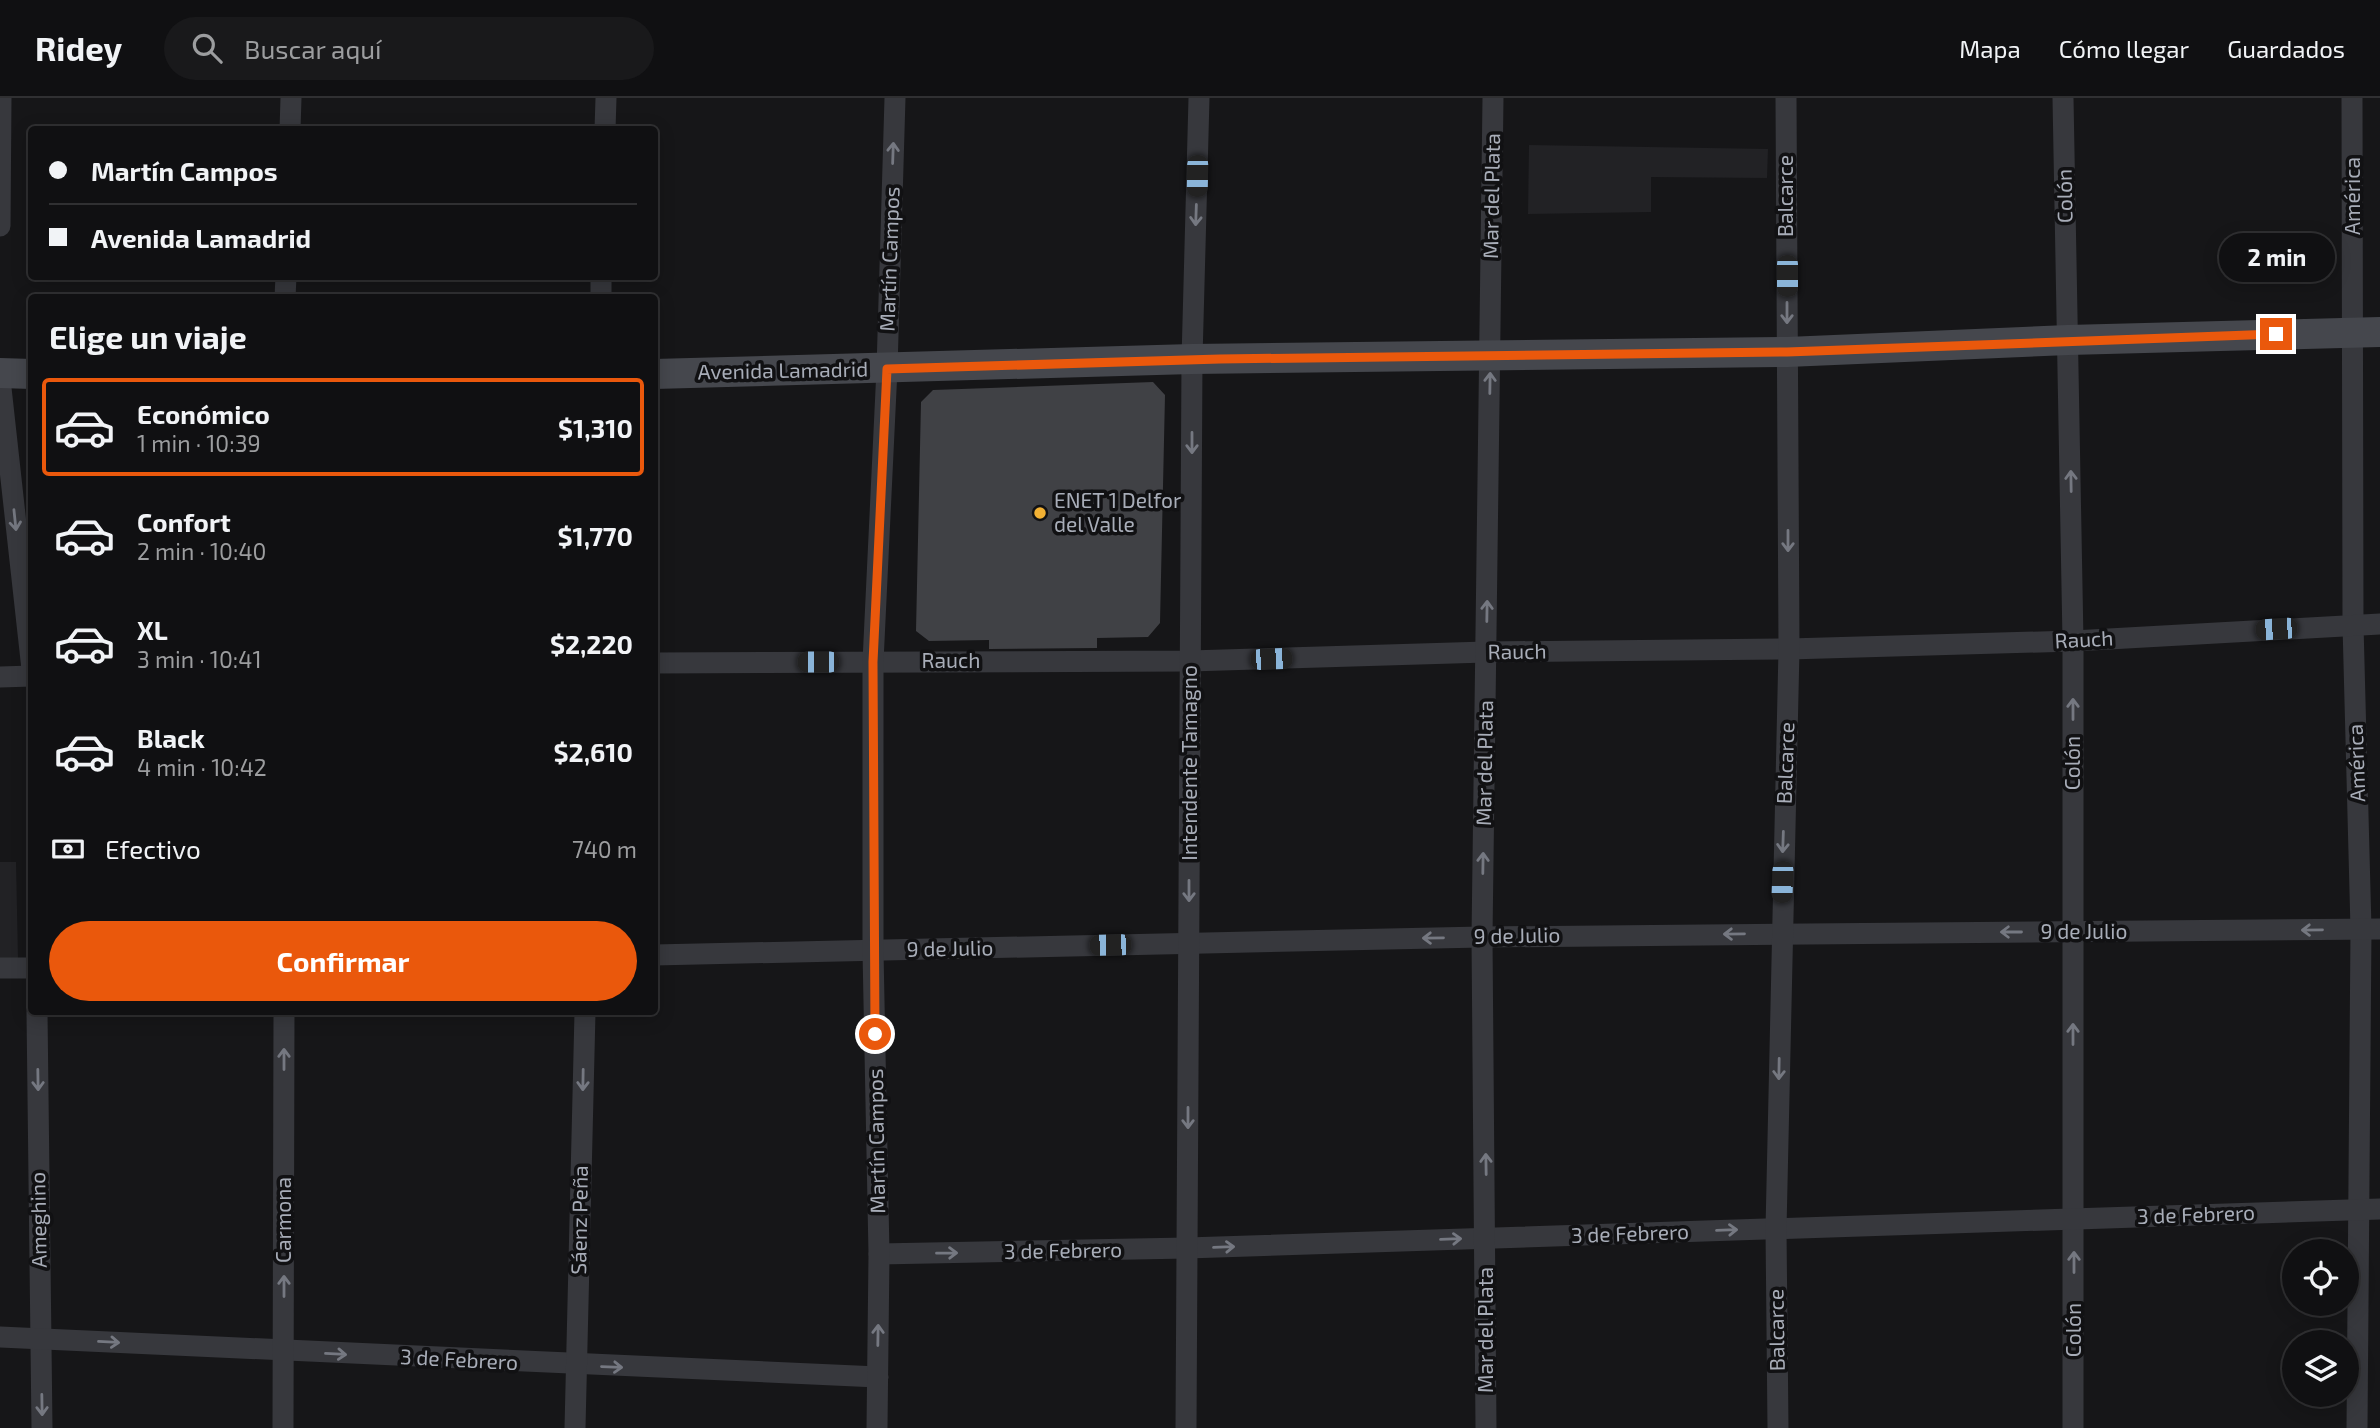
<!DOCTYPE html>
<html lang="es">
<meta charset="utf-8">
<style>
body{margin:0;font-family:"Exo 2",sans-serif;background:#19191b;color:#f1f3f6;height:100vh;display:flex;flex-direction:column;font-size:26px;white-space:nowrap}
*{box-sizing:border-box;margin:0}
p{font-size:23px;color:#9c9d9f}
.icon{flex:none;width:38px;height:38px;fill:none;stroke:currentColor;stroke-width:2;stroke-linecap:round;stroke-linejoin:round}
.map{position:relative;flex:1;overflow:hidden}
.side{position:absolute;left:28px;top:196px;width:630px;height:721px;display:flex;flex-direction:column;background:#101012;border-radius:7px;box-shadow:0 4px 18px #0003,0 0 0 2px #303032}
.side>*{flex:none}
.guide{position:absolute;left:28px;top:28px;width:630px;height:154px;border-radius:7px;box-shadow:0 4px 18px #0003,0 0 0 2px #303032;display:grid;align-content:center;height:154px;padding:0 21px;background:#101012}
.fabs{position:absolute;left:2282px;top:1141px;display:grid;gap:14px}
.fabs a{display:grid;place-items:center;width:77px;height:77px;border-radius:50%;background:#101012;box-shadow:0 4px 18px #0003,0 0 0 2px #303032;font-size:35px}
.end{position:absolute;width:32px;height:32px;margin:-16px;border:9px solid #ea580c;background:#fff;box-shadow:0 0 0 4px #fff}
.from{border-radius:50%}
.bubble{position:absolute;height:49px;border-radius:24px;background:#101012;box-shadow:0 4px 18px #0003,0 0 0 2px #303032;font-size:23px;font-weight:700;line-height:49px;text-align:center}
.car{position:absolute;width:21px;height:42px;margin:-21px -10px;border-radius:9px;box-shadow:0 0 5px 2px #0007;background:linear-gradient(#222 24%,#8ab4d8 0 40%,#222 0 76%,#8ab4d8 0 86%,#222 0)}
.guide b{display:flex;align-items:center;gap:24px;height:66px;font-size:26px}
.guide b+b{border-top:2px solid #303032}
.guide i{width:18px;height:18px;background:#f1f3f6}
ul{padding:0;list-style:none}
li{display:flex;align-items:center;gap:21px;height:98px;margin:0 14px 10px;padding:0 7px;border:4px solid transparent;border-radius:7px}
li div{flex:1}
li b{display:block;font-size:26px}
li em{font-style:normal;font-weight:700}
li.active{border-color:#ea580c}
li>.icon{width:63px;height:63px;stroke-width:1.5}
h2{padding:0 21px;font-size:32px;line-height:84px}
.pay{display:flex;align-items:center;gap:18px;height:77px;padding:0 21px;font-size:26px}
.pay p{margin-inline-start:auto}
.button{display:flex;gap:14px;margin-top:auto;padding:14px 21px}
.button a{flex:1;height:80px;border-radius:42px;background:#ea580c;color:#fff;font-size:28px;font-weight:700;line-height:80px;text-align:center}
header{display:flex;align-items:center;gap:42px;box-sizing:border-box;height:98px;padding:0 35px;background:#101012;border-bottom:2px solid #303032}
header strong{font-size:33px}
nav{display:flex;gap:38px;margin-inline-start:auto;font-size:24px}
.search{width:490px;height:63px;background:#19191b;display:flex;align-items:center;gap:18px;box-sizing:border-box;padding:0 24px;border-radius:38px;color:#9c9d9f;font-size:26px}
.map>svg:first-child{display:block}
</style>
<header>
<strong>Ridey</strong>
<div class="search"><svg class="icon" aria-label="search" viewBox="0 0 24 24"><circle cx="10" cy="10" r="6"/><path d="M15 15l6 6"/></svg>Buscar aquí</div>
<nav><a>Mapa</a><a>Cómo llegar</a><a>Guardados</a></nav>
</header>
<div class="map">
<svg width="2380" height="1330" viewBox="0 0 2380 1330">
<rect width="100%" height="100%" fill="#161618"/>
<g fill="#222225">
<path d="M 1529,47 L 1768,51 L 1767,80 L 1651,79 L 1651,114 L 1528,116 Z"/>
<path d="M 0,764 L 16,764 L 18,861 L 0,861 Z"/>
</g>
<path fill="#404145" d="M 1153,284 L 1165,297 L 1160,525 L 1148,539 L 1097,540 L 1097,550 L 989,551 L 989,542 L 929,543 L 916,533 L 921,304 L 933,292 Z"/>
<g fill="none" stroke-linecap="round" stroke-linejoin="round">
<g stroke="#37383d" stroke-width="21">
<path d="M 2063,0 L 2073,543 L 2073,1330"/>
<path d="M 2352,0 L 2353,527 L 2361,831 L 2357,1330"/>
<path d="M 290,32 L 291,0"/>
<path d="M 605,32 L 606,0"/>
<path d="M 0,128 L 1,0"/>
<path d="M 285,200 L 286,178"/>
<path d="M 601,200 L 601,178"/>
<path d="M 0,281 L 32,571"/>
<path d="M 654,565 L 1190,563 L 1486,554 L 1789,551 L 2073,543 L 2380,526"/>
<path d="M 0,579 L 32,578"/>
<path d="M 654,857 L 1482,839 L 2380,831"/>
<path d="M 0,870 L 32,870"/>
<path d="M 37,914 L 42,1330"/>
<path d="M 879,1156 L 1187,1150 L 2380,1111"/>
<path d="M 0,1239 L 878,1279"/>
<path d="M 283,1330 L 284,914"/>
<path d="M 575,1330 L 585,914"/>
<path d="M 877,1330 L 879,1156 L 873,853 L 873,564 L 887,271 L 895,0"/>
<path d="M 1186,1330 L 1192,261 L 1199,0"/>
<path d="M 1486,1330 L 1482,839 L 1493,0"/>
<path d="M 1778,1330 L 1776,1131 L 1789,551 L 1786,0"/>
</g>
<g stroke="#45474d" stroke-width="30">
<path d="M 0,275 L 32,276"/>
<path d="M 654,276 L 1192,261 L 1787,254 L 2068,242 L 2380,234"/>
</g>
</g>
<defs><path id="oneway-shaft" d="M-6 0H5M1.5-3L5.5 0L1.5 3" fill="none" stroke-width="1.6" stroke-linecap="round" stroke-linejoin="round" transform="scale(1.75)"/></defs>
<g stroke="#757881">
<use href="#oneway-shaft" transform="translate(893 55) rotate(-88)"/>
<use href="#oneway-shaft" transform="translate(1196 117) rotate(92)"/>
<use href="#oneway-shaft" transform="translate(1787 215) rotate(90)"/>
<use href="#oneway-shaft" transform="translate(1490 285) rotate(-89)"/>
<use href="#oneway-shaft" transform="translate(1192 345) rotate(90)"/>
<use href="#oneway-shaft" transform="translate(2071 383) rotate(-91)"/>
<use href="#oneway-shaft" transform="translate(15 422) rotate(84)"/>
<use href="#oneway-shaft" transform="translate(1788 443) rotate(90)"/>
<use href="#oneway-shaft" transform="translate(1487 513) rotate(-89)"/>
<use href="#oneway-shaft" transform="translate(2073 611) rotate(-90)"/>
<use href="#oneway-shaft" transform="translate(1783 744) rotate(92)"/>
<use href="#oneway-shaft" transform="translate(1483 765) rotate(-89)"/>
<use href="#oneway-shaft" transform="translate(1189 793) rotate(90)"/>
<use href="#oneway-shaft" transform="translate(2312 832) rotate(179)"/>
<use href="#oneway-shaft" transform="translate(2011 834) rotate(180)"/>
<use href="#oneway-shaft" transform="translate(1734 836) rotate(179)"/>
<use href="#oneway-shaft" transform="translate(1433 840) rotate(179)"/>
<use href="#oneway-shaft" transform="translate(2073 936) rotate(-90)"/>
<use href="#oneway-shaft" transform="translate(284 961) rotate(-90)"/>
<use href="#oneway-shaft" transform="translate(1779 971) rotate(91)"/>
<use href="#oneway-shaft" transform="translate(38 982) rotate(89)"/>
<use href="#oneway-shaft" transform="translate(583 982) rotate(91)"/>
<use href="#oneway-shaft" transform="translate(1188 1020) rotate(90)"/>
<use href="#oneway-shaft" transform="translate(1486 1066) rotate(-91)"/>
<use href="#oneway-shaft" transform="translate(1727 1132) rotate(-2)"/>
<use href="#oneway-shaft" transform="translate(1451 1141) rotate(-2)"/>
<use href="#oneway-shaft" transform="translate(1224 1149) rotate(-2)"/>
<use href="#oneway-shaft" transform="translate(947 1155) rotate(-1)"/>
<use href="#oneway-shaft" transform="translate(2074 1164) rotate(-90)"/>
<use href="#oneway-shaft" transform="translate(284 1188) rotate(-90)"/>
<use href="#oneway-shaft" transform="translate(878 1237) rotate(-89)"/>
<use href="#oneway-shaft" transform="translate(109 1244) rotate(3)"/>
<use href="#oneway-shaft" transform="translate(336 1256) rotate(3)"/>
<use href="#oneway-shaft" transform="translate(612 1269) rotate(2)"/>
<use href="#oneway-shaft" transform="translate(42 1307) rotate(89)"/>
</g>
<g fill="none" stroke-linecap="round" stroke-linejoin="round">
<path stroke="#ea580c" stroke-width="9" d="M 875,936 L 873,564 L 887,271 L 1220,261 L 1787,254 L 2276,236"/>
</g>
<circle fill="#f2b134" stroke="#111113" stroke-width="2.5" cx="1040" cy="415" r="7"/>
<g text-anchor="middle" stroke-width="7" stroke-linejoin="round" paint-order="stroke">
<g font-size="21" fill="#a8adb8" stroke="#111113">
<text transform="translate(1492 98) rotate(-89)" y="7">Mar del Plata</text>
<text transform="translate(1786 98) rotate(-90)" y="7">Balcarce</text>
<text transform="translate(2065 98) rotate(-91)" y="7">Colón</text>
<text transform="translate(2353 98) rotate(-90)" y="7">América</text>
<text transform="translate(890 161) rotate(-88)" y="7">Martín Campos</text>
<text transform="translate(783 273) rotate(-1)" y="7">Avenida Lamadrid</text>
<text transform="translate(2084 542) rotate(-3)" y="7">Rauch</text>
<text transform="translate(1517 554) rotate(-1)" y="7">Rauch</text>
<text x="951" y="570">Rauch</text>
<text transform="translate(1190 665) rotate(-90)" y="7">Intendente Tamagno</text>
<text transform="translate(1485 665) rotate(-89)" y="7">Mar del Plata</text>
<text transform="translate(1786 665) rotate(-88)" y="7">Balcarce</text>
<text transform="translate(2073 665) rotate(-90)" y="7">Colón</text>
<text transform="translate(2357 665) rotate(-92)" y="7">América</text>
<text x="2084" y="841">9 de Julio</text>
<text transform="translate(1517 838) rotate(-1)" y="7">9 de Julio</text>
<text transform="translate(950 851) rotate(-1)" y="7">9 de Julio</text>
<text transform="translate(877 1043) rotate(-91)" y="7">Martín Campos</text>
<text transform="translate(2196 1117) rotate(-2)" y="7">3 de Febrero</text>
<text transform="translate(39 1122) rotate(-91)" y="7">Ameghino</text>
<text transform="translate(284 1122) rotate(-90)" y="7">Carmona</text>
<text transform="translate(580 1122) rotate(-89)" y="7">Sáenz Peña</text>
<text transform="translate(1630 1136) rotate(-2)" y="7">3 de Febrero</text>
<text transform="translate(1063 1153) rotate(-1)" y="7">3 de Febrero</text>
<text transform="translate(1486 1232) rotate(-90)" y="7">Mar del Plata</text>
<text transform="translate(1777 1232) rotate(-91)" y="7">Balcarce</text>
<text transform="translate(2074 1232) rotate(-90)" y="7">Colón</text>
<text transform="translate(459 1262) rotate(3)" y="7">3 de Febrero</text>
</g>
<g font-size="21" fill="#a8adb8" stroke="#111113" text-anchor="start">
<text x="1054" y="410">ENET 1 Delfor<tspan x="1054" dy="24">del Valle</tspan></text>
</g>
</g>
</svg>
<div class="fabs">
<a><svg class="icon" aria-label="locate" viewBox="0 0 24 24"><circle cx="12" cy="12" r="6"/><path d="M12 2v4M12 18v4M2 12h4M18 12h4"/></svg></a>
<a><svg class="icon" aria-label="layers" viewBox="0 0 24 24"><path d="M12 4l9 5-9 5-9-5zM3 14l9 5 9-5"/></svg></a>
</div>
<i class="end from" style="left:875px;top:936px"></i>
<i class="end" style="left:2276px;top:236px"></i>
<div class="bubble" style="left:2219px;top:135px;width:116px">2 min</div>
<i class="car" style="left:1197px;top:78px;rotate:181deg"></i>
<i class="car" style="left:1787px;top:178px;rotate:180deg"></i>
<i class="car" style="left:2276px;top:531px;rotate:266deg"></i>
<i class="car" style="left:1271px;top:561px;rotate:88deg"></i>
<i class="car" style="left:818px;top:564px;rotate:270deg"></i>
<i class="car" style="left:1782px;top:784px;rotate:182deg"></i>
<i class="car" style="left:1110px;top:847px;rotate:269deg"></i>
<div class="guide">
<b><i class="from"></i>Martín Campos</b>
<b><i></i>Avenida Lamadrid</b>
</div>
<section class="side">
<h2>Elige un viaje</h2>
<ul>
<li class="active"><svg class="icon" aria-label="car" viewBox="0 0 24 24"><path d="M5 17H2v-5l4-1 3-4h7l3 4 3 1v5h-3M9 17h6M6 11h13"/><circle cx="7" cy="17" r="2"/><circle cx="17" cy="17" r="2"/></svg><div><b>Económico</b><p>1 min · 10:39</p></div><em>$1,310</em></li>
<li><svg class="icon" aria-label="car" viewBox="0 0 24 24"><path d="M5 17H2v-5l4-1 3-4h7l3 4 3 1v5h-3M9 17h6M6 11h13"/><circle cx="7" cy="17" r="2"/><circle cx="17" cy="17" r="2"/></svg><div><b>Confort</b><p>2 min · 10:40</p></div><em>$1,770</em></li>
<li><svg class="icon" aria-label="car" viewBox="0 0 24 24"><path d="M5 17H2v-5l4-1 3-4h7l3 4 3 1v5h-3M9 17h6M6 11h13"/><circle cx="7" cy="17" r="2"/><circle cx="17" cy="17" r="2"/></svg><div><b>XL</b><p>3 min · 10:41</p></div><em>$2,220</em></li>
<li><svg class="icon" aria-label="car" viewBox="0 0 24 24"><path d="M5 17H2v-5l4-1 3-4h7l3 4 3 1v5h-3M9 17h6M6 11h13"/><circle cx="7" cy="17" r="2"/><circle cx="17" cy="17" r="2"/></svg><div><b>Black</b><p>4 min · 10:42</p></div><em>$2,610</em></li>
</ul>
<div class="pay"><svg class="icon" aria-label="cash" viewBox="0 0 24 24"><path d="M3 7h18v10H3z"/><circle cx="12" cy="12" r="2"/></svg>Efectivo<p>740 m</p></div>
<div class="button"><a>Confirmar</a></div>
</section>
</div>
